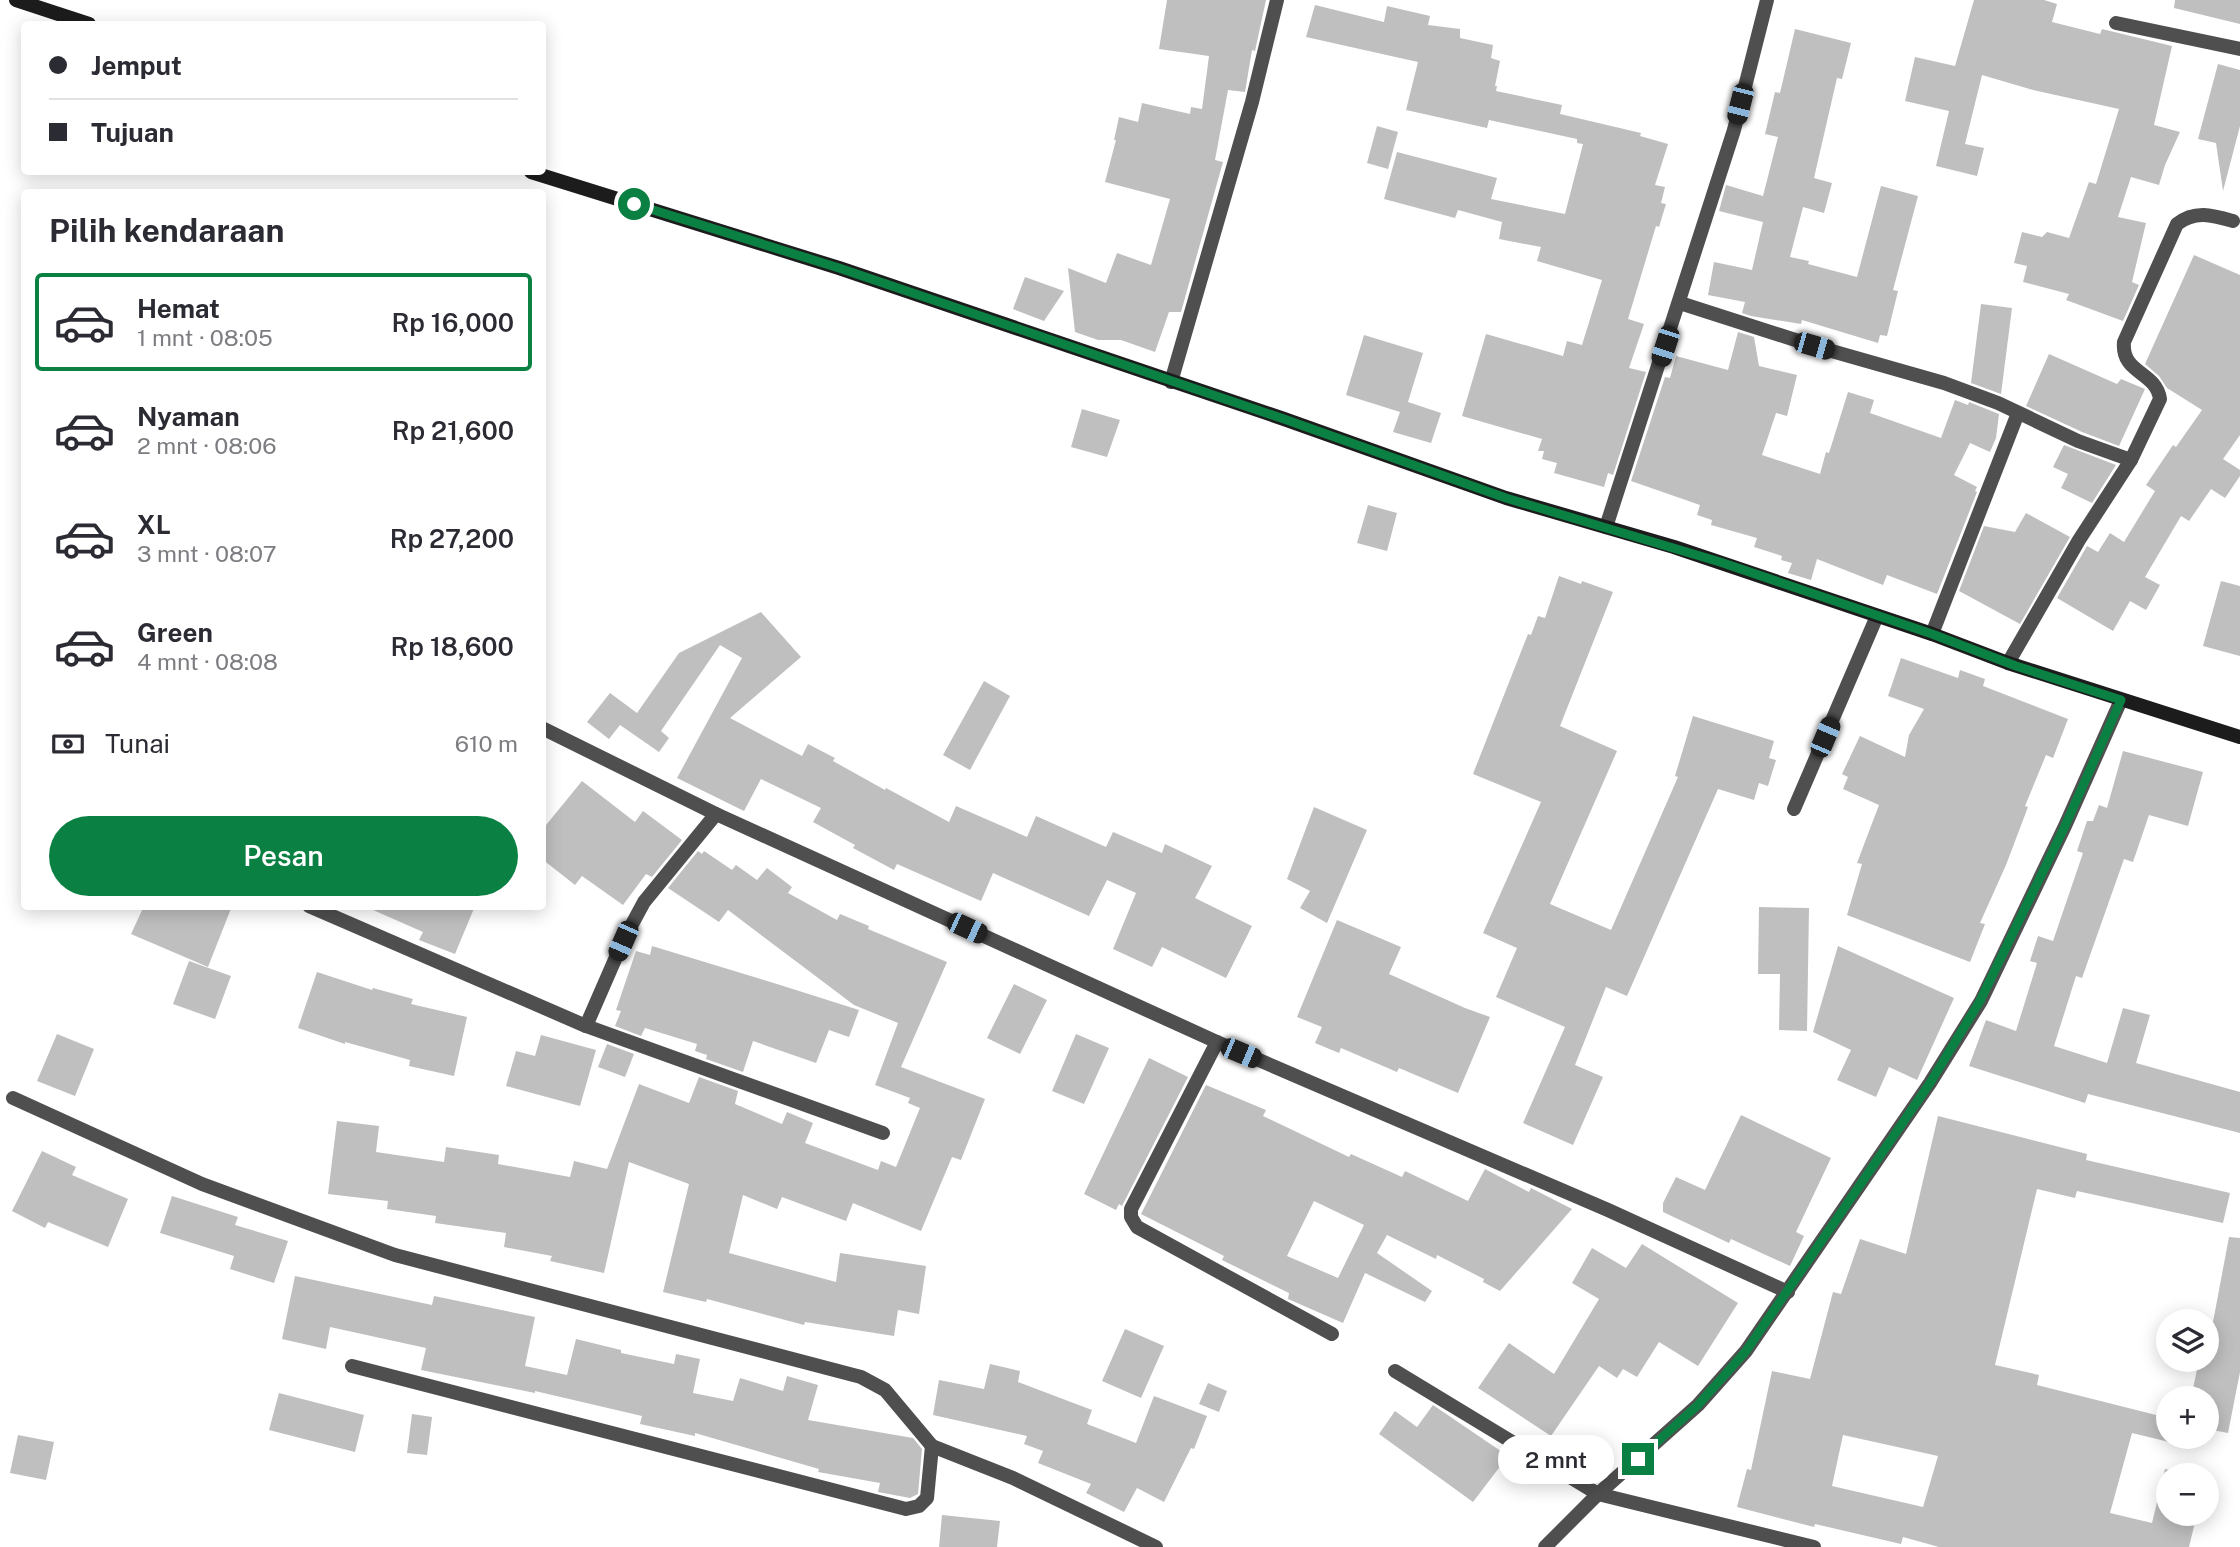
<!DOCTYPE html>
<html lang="id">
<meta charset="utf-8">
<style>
body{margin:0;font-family:"Public Sans",sans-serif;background:#f2f2f3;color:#2b2b33;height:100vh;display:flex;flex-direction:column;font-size:26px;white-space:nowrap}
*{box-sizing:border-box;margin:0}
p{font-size:23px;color:#7c7c81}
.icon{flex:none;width:38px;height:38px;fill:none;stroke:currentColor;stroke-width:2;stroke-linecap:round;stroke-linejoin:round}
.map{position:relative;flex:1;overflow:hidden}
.panel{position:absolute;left:21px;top:189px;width:525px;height:721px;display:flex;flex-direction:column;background:#fff;border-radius:7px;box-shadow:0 4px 18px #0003}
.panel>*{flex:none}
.guide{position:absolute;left:21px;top:21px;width:525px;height:154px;border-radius:7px;box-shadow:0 4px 18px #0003;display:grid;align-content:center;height:154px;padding:0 28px;background:#fff}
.tools{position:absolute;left:2156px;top:1309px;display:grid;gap:14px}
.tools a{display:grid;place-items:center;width:63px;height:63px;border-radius:50%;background:#fff;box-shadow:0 4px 18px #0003;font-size:35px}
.end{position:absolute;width:32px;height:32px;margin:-16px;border:9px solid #0b8043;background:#fff;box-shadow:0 0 0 4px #fff}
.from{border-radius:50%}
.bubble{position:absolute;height:49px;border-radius:24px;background:#fff;box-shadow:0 4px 18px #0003;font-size:23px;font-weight:600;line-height:49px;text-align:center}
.car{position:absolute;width:21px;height:42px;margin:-21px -10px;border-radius:9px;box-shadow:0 0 5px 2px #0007;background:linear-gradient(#222 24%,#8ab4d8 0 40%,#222 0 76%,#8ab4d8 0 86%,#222 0)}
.guide b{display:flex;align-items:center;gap:24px;height:66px;font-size:26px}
.guide b+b{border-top:2px solid #e1e1e2}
.guide i{width:18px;height:18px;background:#2b2b33}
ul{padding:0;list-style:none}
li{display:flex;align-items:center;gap:21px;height:98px;margin:0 14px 10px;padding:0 14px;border:4px solid transparent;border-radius:7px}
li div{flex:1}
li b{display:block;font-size:26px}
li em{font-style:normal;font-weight:600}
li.selected{border-color:#0b8043}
li>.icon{width:63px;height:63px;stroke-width:1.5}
h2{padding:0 28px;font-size:32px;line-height:84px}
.pay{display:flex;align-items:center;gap:18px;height:77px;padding:0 28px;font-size:26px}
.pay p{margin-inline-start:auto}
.cta{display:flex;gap:14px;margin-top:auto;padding:14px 28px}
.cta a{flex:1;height:80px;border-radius:42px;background:#0b8043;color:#fff;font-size:28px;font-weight:600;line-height:80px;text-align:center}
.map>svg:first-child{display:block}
</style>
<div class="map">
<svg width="2240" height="1547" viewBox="0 0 2240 1547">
<rect width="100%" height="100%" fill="#fff"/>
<g fill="#bfbfbf" fill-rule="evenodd">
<path d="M 1167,0 L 1266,0 L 1255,51 L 1252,50 L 1245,92 L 1228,90 L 1215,160 L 1223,162 L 1181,312 L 1169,312 L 1155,352 L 1121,340 L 1098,340 L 1075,332 L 1068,268 L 1106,283 L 1117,253 L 1151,265 L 1170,199 L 1105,182 L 1116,140 L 1114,140 L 1119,117 L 1138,122 L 1142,103 L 1190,114 L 1191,107 L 1202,109 L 1209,56 L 1159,49 Z"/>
<path d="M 1974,0 L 2044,0 L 2057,4 L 2052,22 L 2100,34 L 2102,29 L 2172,46 L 2154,125 L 2180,132 L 2165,165 L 2159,185 L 2131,177 L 2118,217 L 2146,223 L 2132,282 L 2139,285 L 2123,321 L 2066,300 L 2069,294 L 2023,282 L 2027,266 L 2014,263 L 2022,232 L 2042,237 L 2047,232 L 2069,238 L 2089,182 L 2096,184 L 2119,109 L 2033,90 L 1982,75 L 1965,144 L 1984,148 L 1977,176 L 1936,166 L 1949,111 L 1905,101 L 1915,57 L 1955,66 Z"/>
<path d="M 2175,0 L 2240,0 L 2240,24 L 2174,8 Z"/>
<path d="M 1315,5 L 1384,22 L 1387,6 L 1430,16 L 1428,25 L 1460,29 L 1460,38 L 1493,45 L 1491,58 L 1500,61 L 1495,86 L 1497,86 L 1496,91 L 1562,105 L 1560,114 L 1641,133 L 1640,136 L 1668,144 L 1655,185 L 1665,187 L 1661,203 L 1666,204 L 1659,227 L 1656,226 L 1628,319 L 1644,324 L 1629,368 L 1646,372 L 1613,475 L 1608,473 L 1604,487 L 1554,473 L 1557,463 L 1542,459 L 1544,451 L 1538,451 L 1542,439 L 1462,416 L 1486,334 L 1563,356 L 1567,341 L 1582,345 L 1602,280 L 1537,261 L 1541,247 L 1499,239 L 1502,222 L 1458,210 L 1455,218 L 1384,199 L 1397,152 L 1497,178 L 1491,199 L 1565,214 L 1583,144 L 1577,143 L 1577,139 L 1489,120 L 1487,128 L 1406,110 L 1418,62 L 1306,37 Z"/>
<path d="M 1795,29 L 1851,43 L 1842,79 L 1837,78 L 1814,178 L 1832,183 L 1824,213 L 1803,207 L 1790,257 L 1809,261 L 1808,264 L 1857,277 L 1881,186 L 1918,196 L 1893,290 L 1898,291 L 1887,336 L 1880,335 L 1878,343 L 1802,320 L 1801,324 L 1751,316 L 1742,313 L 1745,302 L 1708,295 L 1714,262 L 1752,270 L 1763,222 L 1719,211 L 1726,185 L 1763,196 L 1778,137 L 1765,134 L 1775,92 L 1780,93 Z"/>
<path d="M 2218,64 L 2240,70 L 2240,126 L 2223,191 L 2216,143 L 2198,139 Z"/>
<path d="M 1377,126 L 1398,132 L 1388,169 L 1367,163 Z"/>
<path d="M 2194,255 L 2240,275 L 2240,435 L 2223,459 L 2240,470 L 2240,476 L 2225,498 L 2211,489 L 2189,521 L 2181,516 L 2145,577 L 2160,585 L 2146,610 L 2130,601 L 2113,631 L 2057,598 L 2087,546 L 2098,552 L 2110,533 L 2124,542 L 2155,491 L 2146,485 L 2173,445 L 2176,447 L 2202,410 L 2167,388 L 2159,376 L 2145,364 Z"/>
<path d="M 1025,277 L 1064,291 L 1044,321 L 1013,309 Z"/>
<path d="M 1981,304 L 2012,308 L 2001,394 L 1971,383 Z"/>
<path d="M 1738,332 L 1754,337 L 1759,366 L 1797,375 L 1787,416 L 1776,413 L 1762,455 L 1820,474 L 1826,452 L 1829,453 L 1848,392 L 1874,400 L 1870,413 L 1941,438 L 1955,400 L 1968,405 L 1969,402 L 1999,414 L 1996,438 L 1990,452 L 1970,443 L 1954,475 L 1977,487 L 1975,491 L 1977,492 L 1937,594 L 1887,575 L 1883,585 L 1817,559 L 1811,580 L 1788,573 L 1792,563 L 1781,560 L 1782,556 L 1754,547 L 1757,538 L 1711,525 L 1712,520 L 1697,515 L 1700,505 L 1631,481 L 1665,377 L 1670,378 L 1676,356 L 1728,370 Z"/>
<path d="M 1364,335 L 1423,353 L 1408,402 L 1441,413 L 1431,443 L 1393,432 L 1400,412 L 1346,395 Z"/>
<path d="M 2049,354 L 2117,384 L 2121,379 L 2145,389 L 2119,446 L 2082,432 L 2026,406 Z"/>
<path d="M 1082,409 L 1120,420 L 1107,457 L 1071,447 Z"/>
<path d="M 2064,445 L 2116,465 L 2092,503 L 2061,488 L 2068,474 L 2053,467 Z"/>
<path d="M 1368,505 L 1397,513 L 1387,551 L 1357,543 Z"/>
<path d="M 2026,513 L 2070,537 L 2020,624 L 1959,591 L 1984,526 L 2015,532 Z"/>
<path d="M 1559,576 L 1581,584 L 1582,581 L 1613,592 L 1560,726 L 1617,751 L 1550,904 L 1611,930 L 1678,777 L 1675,776 L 1693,716 L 1774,741 L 1769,758 L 1776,760 L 1768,786 L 1759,783 L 1754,800 L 1718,789 L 1627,996 L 1606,987 L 1575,1065 L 1603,1077 L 1573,1145 L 1523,1123 L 1565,1027 L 1496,997 L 1517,948 L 1483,933 L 1541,802 L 1473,774 L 1528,634 L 1531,635 L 1538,616 L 1545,618 Z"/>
<path d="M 2221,581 L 2240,586 L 2240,656 L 2203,646 Z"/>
<path d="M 761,612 L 801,657 L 730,718 L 802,756 L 808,744 L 835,758 L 833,761 L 885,790 L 886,788 L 949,822 L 956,806 L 1027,837 L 1036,816 L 1106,847 L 1113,832 L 1162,853 L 1165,844 L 1212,866 L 1195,898 L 1252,926 L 1226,978 L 1162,947 L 1152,967 L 1113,949 L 1136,893 L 1107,880 L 1089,916 L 993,873 L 981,901 L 897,864 L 894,870 L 853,848 L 855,845 L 813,822 L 821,808 L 761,779 L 744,811 L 677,778 L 742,658 L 720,645 L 661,731 L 669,738 L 659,752 L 620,725 L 609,739 L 587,722 L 610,693 L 637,713 L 679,653 Z"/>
<path d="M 1901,658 L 1958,678 L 1960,670 L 1985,679 L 1983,686 L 2068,719 L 2053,758 L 2046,755 L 2025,806 L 2028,807 L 2006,865 L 1980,923 L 1985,924 L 1970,962 L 1847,915 L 1862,864 L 1857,863 L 1879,805 L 1843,789 L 1848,777 L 1842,774 L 1860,736 L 1905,757 L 1909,735 L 1924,709 L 1888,696 Z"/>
<path d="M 984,681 L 1010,696 L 970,770 L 943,755 Z"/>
<path d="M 2123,751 L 2203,772 L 2188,826 L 2149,815 L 2133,862 L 2124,859 L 2082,978 L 2076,976 L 2054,1046 L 2107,1063 L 2123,1008 L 2150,1015 L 2136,1063 L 2240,1092 L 2240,1133 L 2088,1094 L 2085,1103 L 1969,1066 L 1986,1020 L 2016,1031 L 2037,963 L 2030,961 L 2038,936 L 2053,941 L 2083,853 L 2077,851 L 2087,821 L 2093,821 L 2099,805 L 2107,808 Z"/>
<path d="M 582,781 L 635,822 L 643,811 L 682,840 L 652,877 L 646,874 L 623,905 L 582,876 L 575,885 L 542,859 L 542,830 Z"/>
<path d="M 1314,807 L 1367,830 L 1327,923 L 1300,908 L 1310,891 L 1287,879 Z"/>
<path d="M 698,851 L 702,854 L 704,851 L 732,870 L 736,865 L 757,880 L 767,868 L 792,887 L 788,893 L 837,920 L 840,914 L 869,926 L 868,929 L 947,962 L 901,1067 L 985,1099 L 961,1160 L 952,1157 L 921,1231 L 853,1203 L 846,1221 L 782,1197 L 777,1209 L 743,1195 L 729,1253 L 836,1282 L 840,1253 L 926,1266 L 919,1314 L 898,1310 L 894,1336 L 805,1322 L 804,1325 L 707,1299 L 706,1302 L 663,1292 L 689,1184 L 629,1162 L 604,1273 L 550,1261 L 552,1256 L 504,1247 L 506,1233 L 435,1223 L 436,1216 L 387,1209 L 388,1201 L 328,1194 L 337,1121 L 379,1126 L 376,1152 L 444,1162 L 446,1147 L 499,1155 L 498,1164 L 570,1177 L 574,1161 L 607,1169 L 639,1084 L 689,1103 L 699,1077 L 738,1091 L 735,1104 L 782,1124 L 787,1112 L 813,1123 L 805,1143 L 878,1170 L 881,1161 L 896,1167 L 920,1108 L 908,1103 L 910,1098 L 875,1085 L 898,1023 L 854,1005 L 728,910 L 719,922 L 668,888 Z"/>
<path d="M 144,906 L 232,906 L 208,967 L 131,934 Z"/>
<path d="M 364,906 L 475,906 L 455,954 L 419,940 L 423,932 Z"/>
<path d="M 1759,907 L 1809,908 L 1807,1031 L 1779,1030 L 1780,974 L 1758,974 Z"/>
<path d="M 1337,920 L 1401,947 L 1389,974 L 1465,1008 L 1490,1017 L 1458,1093 L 1399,1068 L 1397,1072 L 1341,1048 L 1339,1053 L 1315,1043 L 1322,1027 L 1297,1017 Z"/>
<path d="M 652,946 L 777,984 L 859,1010 L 849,1037 L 829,1030 L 816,1063 L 753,1041 L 743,1072 L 706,1059 L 707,1055 L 695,1051 L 697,1044 L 645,1028 L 641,1036 L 615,1026 L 621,1011 L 616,1010 L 636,951 L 650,955 Z"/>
<path d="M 1838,946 L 1954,998 L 1917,1080 L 1889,1067 L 1876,1097 L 1837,1080 L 1851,1050 L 1813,1032 Z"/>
<path d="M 189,961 L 231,976 L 215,1019 L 173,1004 Z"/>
<path d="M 317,972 L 372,990 L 373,988 L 413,999 L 411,1004 L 467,1017 L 454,1076 L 409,1066 L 410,1060 L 345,1042 L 345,1044 L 298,1028 Z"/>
<path d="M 1014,984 L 1047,1000 L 1020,1054 L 987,1038 Z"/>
<path d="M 57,1034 L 94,1049 L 75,1096 L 37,1081 Z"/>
<path d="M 1076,1034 L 1109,1048 L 1084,1104 L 1052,1091 Z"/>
<path d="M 541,1035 L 596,1050 L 580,1106 L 506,1086 L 516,1051 L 535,1056 Z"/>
<path d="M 607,1044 L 634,1054 L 625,1077 L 598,1067 Z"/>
<path d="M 1149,1058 L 1188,1077 L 1122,1206 L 1119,1204 L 1116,1210 L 1084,1194 Z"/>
<path d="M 1206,1085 L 1266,1110 L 1263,1116 L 1349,1157 L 1351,1154 L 1402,1177 L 1405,1171 L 1468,1201 L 1485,1169 L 1529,1192 L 1531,1188 L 1572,1209 L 1500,1291 L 1483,1282 L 1484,1279 L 1437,1255 L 1436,1259 L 1387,1235 L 1377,1253 L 1432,1291 L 1425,1302 L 1365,1273 L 1343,1323 L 1288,1299 L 1289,1293 L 1222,1260 L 1224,1256 L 1141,1214 ZM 1314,1201 L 1364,1225 L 1338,1278 L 1287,1256 Z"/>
<path d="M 1741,1115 L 1831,1158 L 1796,1232 L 1804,1236 L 1790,1266 L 1731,1239 L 1729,1243 L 1663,1212 L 1663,1203 L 1676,1177 L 1705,1190 Z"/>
<path d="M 1938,1116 L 2087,1154 L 2086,1160 L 2230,1193 L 2223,1223 L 2077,1191 L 2075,1198 L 2037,1189 L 1995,1365 L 2039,1375 L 2037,1385 L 2168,1418 L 2169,1442 L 2132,1433 L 2110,1513 L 2152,1523 L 2165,1469 L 2194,1475 L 2168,1475 L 2168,1514 L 2197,1514 L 2189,1547 L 1939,1547 L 1903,1537 L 1901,1544 L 1815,1524 L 1814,1527 L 1737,1507 L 1747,1469 L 1751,1470 L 1772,1371 L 1810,1379 L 1833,1292 L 1841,1294 L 1860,1239 L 1906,1254 ZM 1843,1435 L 1938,1456 L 1923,1507 L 1832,1486 Z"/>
<path d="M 42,1151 L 76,1167 L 72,1175 L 128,1199 L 108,1247 L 48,1222 L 45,1228 L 12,1211 Z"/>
<path d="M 172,1196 L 238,1217 L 235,1225 L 288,1241 L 274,1283 L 230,1269 L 234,1256 L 160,1233 Z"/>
<path d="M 2229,1237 L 2240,1238 L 2240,1372 L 2228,1433 L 2207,1429 L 2207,1398 L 2191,1398 L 2199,1360 L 2207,1360 L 2207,1337 L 2210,1338 Z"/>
<path d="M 1642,1244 L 1738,1303 L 1698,1366 L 1659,1342 L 1637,1377 L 1623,1369 L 1617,1378 L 1599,1366 L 1551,1436 L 1478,1388 L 1509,1343 L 1554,1374 L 1599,1299 L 1572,1283 L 1592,1248 L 1626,1268 Z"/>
<path d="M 295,1276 L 432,1305 L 434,1296 L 535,1317 L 525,1366 L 567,1375 L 576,1339 L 621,1350 L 621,1353 L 674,1364 L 676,1354 L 700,1359 L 693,1393 L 733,1401 L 740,1378 L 783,1391 L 787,1376 L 818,1385 L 808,1420 L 913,1438 L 922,1449 L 918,1494 L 910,1498 L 878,1492 L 880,1483 L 818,1472 L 819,1469 L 695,1433 L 695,1436 L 640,1424 L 642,1416 L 535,1391 L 535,1393 L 421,1370 L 426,1348 L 330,1327 L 326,1349 L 282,1339 Z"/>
<path d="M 1125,1329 L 1164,1346 L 1141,1398 L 1102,1381 Z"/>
<path d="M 990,1364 L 1020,1371 L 1018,1382 L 1092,1410 L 1087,1424 L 1136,1443 L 1154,1396 L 1207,1416 L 1194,1449 L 1191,1448 L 1164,1502 L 1137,1488 L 1124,1512 L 1086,1493 L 1091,1484 L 1038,1463 L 1043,1451 L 1024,1444 L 1027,1436 L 933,1415 L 939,1380 L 984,1389 Z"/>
<path d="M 1208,1383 L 1227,1391 L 1219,1412 L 1199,1404 Z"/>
<path d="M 279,1393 L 364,1415 L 355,1452 L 269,1430 Z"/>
<path d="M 1433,1405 L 1508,1456 L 1473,1502 L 1379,1434 L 1395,1411 L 1417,1427 Z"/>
<path d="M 412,1414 L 432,1417 L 427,1455 L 407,1453 Z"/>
<path d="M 18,1435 L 54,1442 L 46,1480 L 10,1473 Z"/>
<path d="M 942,1515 L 1000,1521 L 997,1547 L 939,1547 Z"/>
</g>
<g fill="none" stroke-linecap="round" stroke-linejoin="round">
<g stroke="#4f4f4f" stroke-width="14">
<path d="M 2116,23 L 2240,49"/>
<path d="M 1680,303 L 1814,346 L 1944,383 L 1998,403 L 2078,441 L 2131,460"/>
<path d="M 1171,382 L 1252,102 L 1277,0"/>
<path d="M 1606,527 L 1734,130 L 1767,0"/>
<path d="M 1932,634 L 2018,413"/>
<path d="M 2008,663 L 2079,540 L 2131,460 L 2160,399 C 2156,371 2121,374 2124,342 L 2177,224 C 2195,210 2212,215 2233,221"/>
<path d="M 542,728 L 716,814 L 1217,1042 L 1608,1210 L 1788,1292"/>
<path d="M 1794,809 L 1877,616"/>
<path d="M 309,906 L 586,1026 L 883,1133"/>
<path d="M 586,1026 L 623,941 L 644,902 L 716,814"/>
<path d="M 1217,1042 L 1131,1209 L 1131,1217 L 1137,1227 L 1332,1334"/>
<path d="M 13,1098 L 202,1184 L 395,1255 L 861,1377 L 885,1390 L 932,1446 L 1013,1478 L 1156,1547"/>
<path d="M 352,1366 L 906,1509 L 919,1506 L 927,1498 L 932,1446"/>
<path d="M 1395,1371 L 1598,1494 L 1814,1547"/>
<path d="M 1545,1547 L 1598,1494 L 1698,1405 L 1746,1351 L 1930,1083 L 1981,1001 L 2065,826 L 2121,700"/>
</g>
<g stroke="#1c1c1c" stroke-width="14">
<path d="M 16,0 L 89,24"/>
<path d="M 531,172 L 839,268 L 1284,419 L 1506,498 L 1674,547 L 1932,634 L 2008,663 L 2240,737"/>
</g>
</g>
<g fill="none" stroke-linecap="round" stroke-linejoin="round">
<path stroke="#0b8043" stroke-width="9" d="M 634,204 L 839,268 L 1284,419 L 1506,498 L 1720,562 L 1932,634 L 2016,666 L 2121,700 L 2065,826 L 1980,1001 L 1930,1083 L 1746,1351 L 1698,1405 L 1638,1459"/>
</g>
</svg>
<div class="tools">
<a><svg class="icon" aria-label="layers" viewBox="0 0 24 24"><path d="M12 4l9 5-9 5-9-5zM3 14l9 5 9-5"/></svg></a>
<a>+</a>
<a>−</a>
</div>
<i class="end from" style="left:634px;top:204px"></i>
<i class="end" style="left:1638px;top:1459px"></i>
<div class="bubble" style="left:1498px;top:1435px;width:116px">2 mnt</div>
<i class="car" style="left:1740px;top:104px;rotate:194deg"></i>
<i class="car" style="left:1665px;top:346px;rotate:198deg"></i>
<i class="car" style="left:1814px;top:346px;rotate:106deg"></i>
<i class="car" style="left:1825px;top:737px;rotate:23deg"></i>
<i class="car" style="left:967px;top:928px;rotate:115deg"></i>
<i class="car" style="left:623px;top:941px;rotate:204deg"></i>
<i class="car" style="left:1241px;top:1053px;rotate:113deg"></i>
<div class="guide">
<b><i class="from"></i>Jemput</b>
<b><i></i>Tujuan</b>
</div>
<section class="panel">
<h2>Pilih kendaraan</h2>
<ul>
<li class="selected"><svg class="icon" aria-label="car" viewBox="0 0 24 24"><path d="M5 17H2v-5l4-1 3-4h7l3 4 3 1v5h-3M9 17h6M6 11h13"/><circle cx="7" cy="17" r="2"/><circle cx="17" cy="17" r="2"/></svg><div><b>Hemat</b><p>1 mnt · 08:05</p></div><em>Rp 16,000</em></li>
<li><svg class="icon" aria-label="car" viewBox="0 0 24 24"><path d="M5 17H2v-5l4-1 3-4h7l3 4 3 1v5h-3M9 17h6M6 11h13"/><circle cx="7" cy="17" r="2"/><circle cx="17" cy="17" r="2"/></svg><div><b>Nyaman</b><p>2 mnt · 08:06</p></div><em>Rp 21,600</em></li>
<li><svg class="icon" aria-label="car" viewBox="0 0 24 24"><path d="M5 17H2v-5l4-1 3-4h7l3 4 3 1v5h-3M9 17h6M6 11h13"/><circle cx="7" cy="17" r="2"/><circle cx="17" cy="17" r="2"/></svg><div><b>XL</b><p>3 mnt · 08:07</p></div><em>Rp 27,200</em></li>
<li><svg class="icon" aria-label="car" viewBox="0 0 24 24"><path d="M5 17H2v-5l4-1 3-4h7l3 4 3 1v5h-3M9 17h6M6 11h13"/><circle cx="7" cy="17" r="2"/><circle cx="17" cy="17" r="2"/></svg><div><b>Green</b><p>4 mnt · 08:08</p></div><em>Rp 18,600</em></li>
</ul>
<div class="pay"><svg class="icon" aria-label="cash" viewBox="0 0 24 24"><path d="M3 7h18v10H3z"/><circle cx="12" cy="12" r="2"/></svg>Tunai<p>610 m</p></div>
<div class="cta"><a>Pesan</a></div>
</section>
</div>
